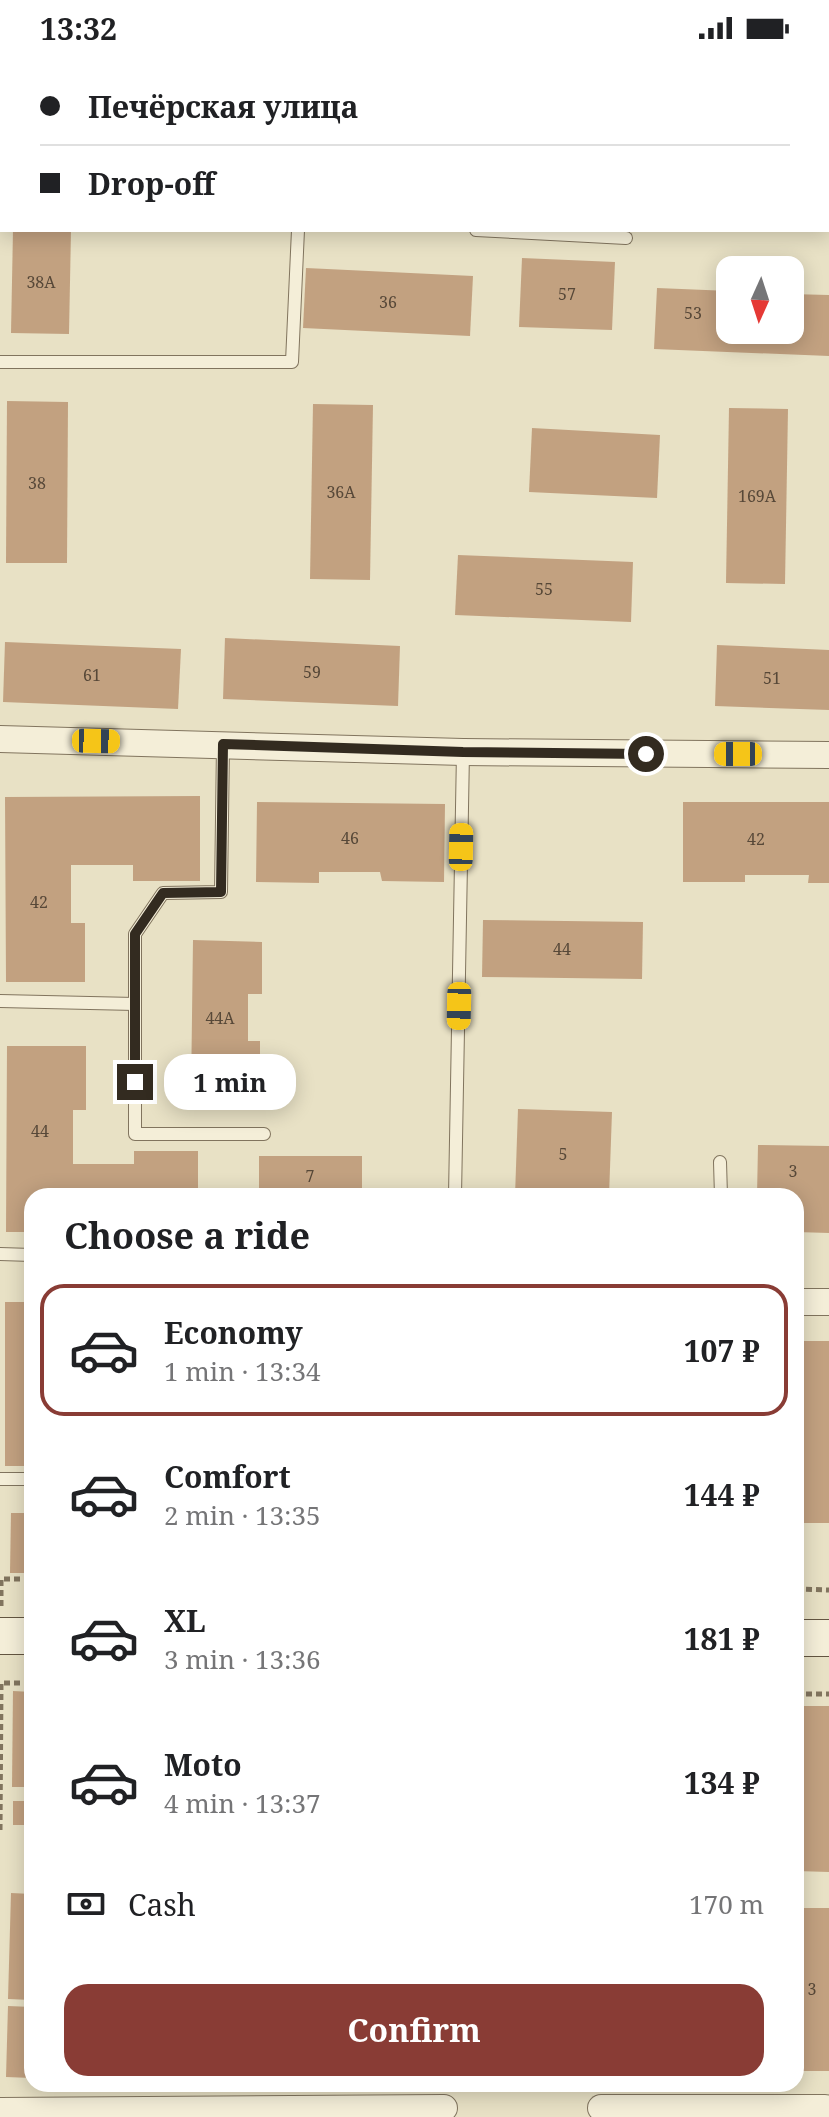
<!DOCTYPE html>
<meta charset="utf-8">
<style>
body{margin:0;font-family:"Noto Serif",serif;background:#f2f2f2;color:#202124;height:100vh;display:flex;flex-direction:column;font-size:30px;white-space:nowrap}
*{box-sizing:border-box;margin:0}
p{font-size:26px;color:#757577}
.icon{flex:none;width:44px;height:44px;fill:none;stroke:currentColor;stroke-width:2;stroke-linecap:round;stroke-linejoin:round}
.map{position:relative;flex:1;overflow:hidden}
.sheet{position:absolute;left:24px;top:1132px;width:780px;height:904px;display:flex;flex-direction:column;background:#fff;border-radius:24px;box-shadow:0 4px 20px #0003}
.sheet>*{flex:none}
.guide{position:absolute;left:0px;top:0px;width:830px;height:176px;box-shadow:0 4px 20px #0003;display:grid;align-content:center;height:176px;padding:0 40px;background:#fff}
.needle{width:52px;rotate:183deg}
.buttons{position:absolute;left:716px;top:200px;display:grid;gap:16px}
.buttons a{display:grid;place-items:center;width:88px;height:88px;border-radius:16px;background:#fff;box-shadow:0 4px 20px #0003;font-size:40px}
.end{position:absolute;width:36px;height:36px;margin:-18px;border:10px solid #332b20;background:#fff;box-shadow:0 0 0 4px #fff}
.from{border-radius:50%}
.bubble{position:absolute;height:56px;border-radius:24px;background:#fff;box-shadow:0 4px 20px #0003;font-size:26px;font-weight:700;line-height:56px;text-align:center}
.car{position:absolute;width:24px;height:48px;margin:-24px -12px;border-radius:10px;box-shadow:0 0 6px 2px #0007;background:linear-gradient(#f5c518 24%,#345 0 40%,#f5c518 0 76%,#345 0 86%,#f5c518 0)}
.guide b{display:flex;align-items:center;gap:28px;height:76px;font-size:30px}
.guide b+b{border-top:2px solid #e0e0e0}
.guide i{width:20px;height:20px;background:#202124}
ul{padding:0;list-style:none}
li{display:flex;align-items:center;gap:24px;height:132px;margin:0 16px 12px;padding:0 24px;border:4px solid transparent;border-radius:24px}
li div{flex:1}
li b{display:block;font-size:30px}
li em{font-style:normal;font-weight:700}
li.active{border-color:#893c35}
li>.icon{width:72px;height:72px;stroke-width:1.5}
h2{padding:0 40px;font-size:36px;line-height:96px}
.pay{display:flex;align-items:center;gap:20px;height:88px;padding:0 40px;font-size:30px}
.pay p{margin-inline-start:auto}
.cta{display:flex;gap:16px;margin-top:auto;padding:16px 40px}
.cta a{flex:1;height:92px;border-radius:24px;background:#893c35;color:#fff;font-size:32px;font-weight:700;line-height:92px;text-align:center}
.status{display:flex;justify-content:space-between;align-items:center;height:56px;padding:0 40px;background:#fff;direction:ltr}
.status svg{height:22px;fill:currentColor}
.map>svg:first-child{display:block}
</style>
<div class="status"><b>13:32</b><svg viewBox="0 0 49 12"><path d="M0 12V9h3v3zM5 12V6h3v6zM10 12V3h3v9zM15 12V0h3v12zM26 1h20v11H26zM47 4h2v5h-2z"/></svg></div>
<div class="map">
<svg width="829" height="2061" viewBox="0 0 829 2061">
<rect width="100%" height="100%" fill="#e8e1c5"/>
<g fill="#c2a180">
<path d="M 13,174 L 71,174 L 69,278 L 11,277 Z"/>
<path d="M 522,202 L 615,206 L 612,274 L 519,271 Z"/>
<path d="M 306,212 L 473,220 L 470,280 L 303,272 Z"/>
<path d="M 657,232 L 730,235 L 730,274 L 790,274 L 790,238 L 829,239 L 829,300 L 654,293 Z"/>
<path d="M 7,345 L 68,346 L 67,507 L 6,507 Z"/>
<path d="M 313,348 L 373,349 L 370,524 L 310,523 Z"/>
<path d="M 729,352 L 788,353 L 785,528 L 726,527 Z"/>
<path d="M 532,372 L 660,379 L 657,442 L 529,436 Z"/>
<path d="M 458,499 L 633,506 L 631,566 L 455,559 Z"/>
<path d="M 225,582 L 400,590 L 398,650 L 223,643 Z"/>
<path d="M 5,586 L 181,593 L 178,653 L 3,646 Z"/>
<path d="M 717,589 L 829,594 L 829,654 L 715,650 Z"/>
<path d="M 200,740 L 200,825 L 133,825 L 133,809 L 71,809 L 71,867 L 85,867 L 85,926 L 6,926 L 5,741 Z"/>
<path d="M 257,746 L 445,748 L 444,826 L 382,825 L 380,816 L 319,816 L 319,827 L 256,826 Z"/>
<path d="M 683,746 L 829,746 L 829,827 L 808,827 L 809,819 L 745,819 L 745,826 L 683,826 Z"/>
<path d="M 483,864 L 643,866 L 642,923 L 482,921 Z"/>
<path d="M 193,884 L 262,886 L 262,938 L 248,938 L 248,985 L 260,985 L 260,1038 L 191,1037 Z"/>
<path d="M 7,990 L 86,990 L 86,1054 L 73,1054 L 73,1108 L 134,1108 L 134,1095 L 198,1095 L 198,1140 L 32,1140 L 32,1176 L 6,1176 Z"/>
<path d="M 518,1053 L 612,1056 L 609,1140 L 515,1140 Z"/>
<path d="M 758,1089 L 829,1090 L 829,1177 L 796,1176 L 796,1140 L 757,1140 Z"/>
<rect x="259" y="1100" width="103" height="40"/>
<rect x="5" y="1246" width="27" height="164"/>
<rect x="796" y="1285" width="33" height="182"/>
<path d="M 11,1457 L 32,1457 L 32,1517 L 10,1517 Z"/>
<path d="M 13,1635 L 32,1636 L 32,1731 L 12,1731 Z"/>
<path d="M 796,1650 L 829,1650 L 829,1816 L 796,1815 Z"/>
<rect x="13" y="1745" width="19" height="24"/>
<path d="M 11,1837 L 32,1838 L 32,1944 L 8,1943 Z"/>
<rect x="796" y="1852" width="33" height="163"/>
<path d="M 8,1950 L 32,1951 L 32,2022 L 6,2021 Z"/>
</g>
<g fill="none" stroke-linecap="round" stroke-linejoin="round">
<defs>
<g id="service">
<path d="M 476,174 L 626,182"/>
<path d="M 0,306 L 292,306 L 298,174"/>
<path d="M 223,689 L 221,836 L 163,837 L 135,878 L 135,1078 L 264,1078"/>
<path d="M 0,945 L 135,948"/>
<path d="M 720,1106 L 721,1140"/>
<path d="M 455,1140 L 463,696"/>
<path d="M 0,1198 L 32,1199"/>
<path d="M 0,1423 L 32,1423"/>
</g>
<g id="minor">
<path d="M 0,683 L 463,696 L 829,699"/>
<path d="M 796,1246 L 829,1246"/>
<path d="M 601,2052 L 825,2052"/>
<path d="M 0,2055 L 444,2052"/>
</g>
<g id="secondary">
<path d="M 0,1580 L 32,1580"/>
<path d="M 796,1582 L 829,1582"/>
</g>
</defs>
<use href="#service" stroke="#81745e" stroke-width="14"/>
<use href="#minor" stroke="#81745e" stroke-width="28"/>
<use href="#secondary" stroke="#635541" stroke-width="38"/>
<g stroke="#81745e" stroke-width="5" stroke-dasharray="6 4" stroke-linecap="butt">
<path d="M 796,1533 L 829,1534"/>
<path d="M 1,1550 L 1,1523 L 32,1523"/>
<path d="M 796,1638 L 829,1638"/>
<path d="M 0,1774 L 1,1627 L 32,1627"/>
</g>
<use href="#service" stroke="#f4eed8" stroke-width="12"/>
<use href="#minor" stroke="#f4eed8" stroke-width="26"/>
<use href="#secondary" stroke="#f4eed8" stroke-width="36"/>
</g>
<g fill="none" stroke-linecap="round" stroke-linejoin="round">
<path stroke="#332b20" stroke-width="10" d="M 135,1026 L 135,878 L 163,837 L 221,836 L 223,688 L 463,696 L 646,698"/>
</g>
<g text-anchor="middle" stroke-width="6" stroke-linejoin="round" paint-order="stroke">
<g font-size="16" fill="#574838">
<text x="41" y="232">38А</text>
<text x="567" y="244">57</text>
<text x="388" y="252">36</text>
<text x="693" y="263">53</text>
<text x="37" y="433">38</text>
<text x="341" y="442">36А</text>
<text x="757" y="446">169А</text>
<text x="544" y="539">55</text>
<text x="312" y="622">59</text>
<text x="92" y="625">61</text>
<text x="772" y="628">51</text>
<text x="350" y="788">46</text>
<text x="756" y="789">42</text>
<text x="39" y="852">42</text>
<text x="562" y="899">44</text>
<text x="220" y="968">44А</text>
<text x="40" y="1081">44</text>
<text x="563" y="1104">5</text>
<text x="793" y="1121">3</text>
<text x="310" y="1126">7</text>
<text x="812" y="1939">3</text>
</g>
</g>
</svg>
<div class="buttons">
<a><svg class="needle" viewBox="-14 -14 28 28"><path d="M0-13l5 13h-10z" fill="#e53935"/><path d="M0 13l5-13h-10z" fill="#757577"/></svg></a>
</div>
<i class="end from" style="left:646px;top:698px"></i>
<i class="end" style="left:135px;top:1026px"></i>
<div class="bubble" style="left:164px;top:998px;width:132px">1 min</div>
<i class="car" style="left:96px;top:685px;rotate:91deg"></i>
<i class="car" style="left:738px;top:698px;rotate:270deg"></i>
<i class="car" style="left:461px;top:791px;rotate:1deg"></i>
<i class="car" style="left:459px;top:950px;rotate:181deg"></i>
<div class="guide">
<b><i class="from"></i>Печёрская улица</b>
<b><i></i>Drop-off</b>
</div>
<section class="sheet">
<h2>Choose a ride</h2>
<ul>
<li class="active"><svg class="icon" aria-label="car" viewBox="0 0 24 24"><path d="M5 17H2v-5l4-1 3-4h7l3 4 3 1v5h-3M9 17h6M6 11h13"/><circle cx="7" cy="17" r="2"/><circle cx="17" cy="17" r="2"/></svg><div><b>Economy</b><p>1 min · 13:34</p></div><em>107 ₽</em></li>
<li><svg class="icon" aria-label="car" viewBox="0 0 24 24"><path d="M5 17H2v-5l4-1 3-4h7l3 4 3 1v5h-3M9 17h6M6 11h13"/><circle cx="7" cy="17" r="2"/><circle cx="17" cy="17" r="2"/></svg><div><b>Comfort</b><p>2 min · 13:35</p></div><em>144 ₽</em></li>
<li><svg class="icon" aria-label="car" viewBox="0 0 24 24"><path d="M5 17H2v-5l4-1 3-4h7l3 4 3 1v5h-3M9 17h6M6 11h13"/><circle cx="7" cy="17" r="2"/><circle cx="17" cy="17" r="2"/></svg><div><b>XL</b><p>3 min · 13:36</p></div><em>181 ₽</em></li>
<li><svg class="icon" aria-label="car" viewBox="0 0 24 24"><path d="M5 17H2v-5l4-1 3-4h7l3 4 3 1v5h-3M9 17h6M6 11h13"/><circle cx="7" cy="17" r="2"/><circle cx="17" cy="17" r="2"/></svg><div><b>Moto</b><p>4 min · 13:37</p></div><em>134 ₽</em></li>
</ul>
<div class="pay"><svg class="icon" aria-label="cash" viewBox="0 0 24 24"><path d="M3 7h18v10H3z"/><circle cx="12" cy="12" r="2"/></svg>Cash<p>170 m</p></div>
<div class="cta"><a>Confirm</a></div>
</section>
</div>
